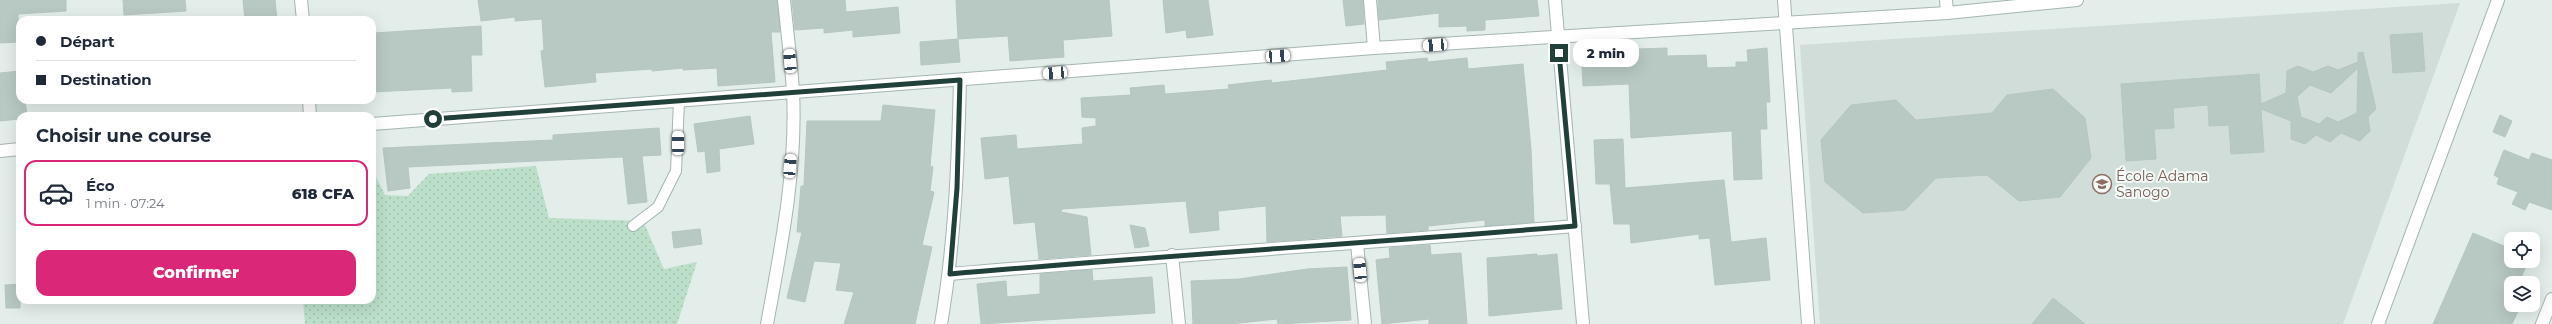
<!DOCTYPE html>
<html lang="fr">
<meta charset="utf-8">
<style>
body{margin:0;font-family:Montserrat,sans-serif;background:#f2f2f3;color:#1f2937;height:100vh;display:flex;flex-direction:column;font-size:15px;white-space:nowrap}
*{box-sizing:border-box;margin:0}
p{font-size:13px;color:#747a83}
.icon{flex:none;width:22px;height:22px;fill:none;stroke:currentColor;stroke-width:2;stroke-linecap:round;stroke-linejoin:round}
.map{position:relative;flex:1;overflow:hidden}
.side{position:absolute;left:16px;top:112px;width:360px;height:192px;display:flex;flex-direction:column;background:#fff;border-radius:12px;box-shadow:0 4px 16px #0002}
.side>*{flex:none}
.guide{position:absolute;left:16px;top:16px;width:360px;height:88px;border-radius:12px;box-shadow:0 4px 16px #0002;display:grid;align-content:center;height:88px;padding:0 20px;background:#fff}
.controls{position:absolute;left:2504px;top:232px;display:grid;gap:8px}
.controls a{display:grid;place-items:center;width:36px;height:36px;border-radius:8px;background:#fff;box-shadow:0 4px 16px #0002;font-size:20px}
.end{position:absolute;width:18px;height:18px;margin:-9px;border:5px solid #22403a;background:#fff;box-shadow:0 0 0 2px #fff}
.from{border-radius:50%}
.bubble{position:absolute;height:28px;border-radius:12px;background:#fff;box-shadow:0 4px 16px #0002;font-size:13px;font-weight:800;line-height:28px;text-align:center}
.car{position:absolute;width:12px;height:24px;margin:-12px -6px;border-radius:5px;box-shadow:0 0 3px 1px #0007;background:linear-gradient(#fff 24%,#345 0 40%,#fff 0 76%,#345 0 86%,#fff 0)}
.guide b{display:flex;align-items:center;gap:14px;height:38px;font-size:15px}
.guide b+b{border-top:1px solid #e0e1e3}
.guide i{width:10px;height:10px;background:#1f2937}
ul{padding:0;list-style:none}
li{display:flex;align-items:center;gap:12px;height:66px;margin:0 8px 6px;padding:0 12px;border:2px solid #e0e1e3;border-radius:12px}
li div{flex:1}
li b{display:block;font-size:15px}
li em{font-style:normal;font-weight:800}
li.selected{border-color:#db2777}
li>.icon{width:36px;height:36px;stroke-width:1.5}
h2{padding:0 20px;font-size:18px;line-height:48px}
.cta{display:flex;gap:8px;margin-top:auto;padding:8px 20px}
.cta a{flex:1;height:46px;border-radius:12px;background:#db2777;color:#fff;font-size:16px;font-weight:800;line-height:46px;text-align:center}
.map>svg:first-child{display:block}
</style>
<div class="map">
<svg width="2552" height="324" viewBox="0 0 2552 324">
<defs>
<pattern id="grass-dots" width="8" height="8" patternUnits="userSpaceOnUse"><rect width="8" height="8" fill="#bcdfc9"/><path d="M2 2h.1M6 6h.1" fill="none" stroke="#a1c0ad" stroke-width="1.8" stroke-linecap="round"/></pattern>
</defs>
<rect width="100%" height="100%" fill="#e3edea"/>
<path fill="#d1ddd9" d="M 2460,3 L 2343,324 L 1820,324 L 1800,45 Z"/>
<path fill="url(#grass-dots)" d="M 536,166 L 549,218 L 643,221 L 664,269 L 697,262 L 677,324 L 305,324 L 303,300 L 372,300 L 372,177 L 376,177 L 385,195 L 408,196 L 429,174 Z"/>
<g fill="#b8c8c3" stroke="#b5c7c2" fill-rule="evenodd">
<path d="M 0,0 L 66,0 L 66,11 L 18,14 L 19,42 L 0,43 Z"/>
<path d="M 123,0 L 185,0 L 186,11 L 124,15 Z"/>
<path d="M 243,0 L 275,0 L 277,20 L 245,20 Z"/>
<path d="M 478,0 L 777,0 L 780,32 L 771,32 L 775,82 L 718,86 L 717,68 L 683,70 L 683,68 L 652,71 L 652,69 L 595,73 L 596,82 L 545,87 L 541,51 L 544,50 L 542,19 L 515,21 L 515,17 L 481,21 Z"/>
<path d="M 792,0 L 845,0 L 846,12 L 898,7 L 900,33 L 853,37 L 853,30 L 824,33 L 824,28 L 795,30 Z"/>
<path d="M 956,0 L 1109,0 L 1112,36 L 1063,40 L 1064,57 L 1010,61 L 1008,36 L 958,39 Z"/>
<path d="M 1163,0 L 1208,0 L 1213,35 L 1187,38 L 1186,30 L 1166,33 Z"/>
<path d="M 1343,0 L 1363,0 L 1364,24 L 1346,26 Z"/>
<path d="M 1378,0 L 1537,0 L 1539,16 L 1485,20 L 1485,30 L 1467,31 L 1467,26 L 1439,27 L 1439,13 L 1379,20 Z"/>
<path d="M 481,26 L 482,55 L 471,55 L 472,91 L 452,92 L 452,88 L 372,92 L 372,71 L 376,71 L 374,33 Z"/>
<path d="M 2422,33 L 2425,71 L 2393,73 L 2390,35 Z"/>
<path d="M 958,39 L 960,62 L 921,65 L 920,42 Z"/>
<path d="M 1667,48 L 1667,56 L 1706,55 L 1707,68 L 1736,67 L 1736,62 L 1748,62 L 1747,50 L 1767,48 L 1770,102 L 1766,102 L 1767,129 L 1760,129 L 1762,179 L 1734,180 L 1732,131 L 1631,138 L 1629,84 L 1583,86 L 1581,51 Z"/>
<path d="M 2363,52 L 2376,109 L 2368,117 L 2370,131 L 2360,141 L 2341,133 L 2330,142 L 2316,135 L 2305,144 L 2291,139 L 2291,121 L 2261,109 L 2264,152 L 2231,154 L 2229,125 L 2209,126 L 2208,105 L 2173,108 L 2174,128 L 2154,129 L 2156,159 L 2126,161 L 2121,84 L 2259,74 L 2261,104 L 2286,93 L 2287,71 L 2298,66 L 2313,72 L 2328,66 L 2338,70 L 2358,62 L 2358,53 ZM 2358,68 L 2357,113 L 2338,122 L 2327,117 L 2319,124 L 2301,117 L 2297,97 L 2310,85 L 2331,93 Z"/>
<path d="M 1427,58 L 1428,62 L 1467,58 L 1468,69 L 1523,64 L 1531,149 L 1534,222 L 1485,226 L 1485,220 L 1428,226 L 1428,230 L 1387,233 L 1386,215 L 1340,216 L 1342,236 L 1267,242 L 1266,206 L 1218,211 L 1219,230 L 1190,233 L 1186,201 L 1062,209 L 1061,212 L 1087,217 L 1091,255 L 1039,259 L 1035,222 L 1014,224 L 1009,176 L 985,179 L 981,138 L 1016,135 L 1017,149 L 1083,144 L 1082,128 L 1096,126 L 1096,118 L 1082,117 L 1081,98 L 1131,95 L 1130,88 L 1164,85 L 1165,94 L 1229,89 L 1228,85 L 1271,80 L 1272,83 L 1387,70 L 1386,62 Z"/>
<path d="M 20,71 L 20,100 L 25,100 L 27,116 L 20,116 L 20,119 L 0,121 L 0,73 Z"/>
<path d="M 2053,89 L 2085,118 L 2091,158 L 2060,197 L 2019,201 L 1987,175 L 1936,178 L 1905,210 L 1863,213 L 1825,182 L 1821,140 L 1851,105 L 1896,100 L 1916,120 L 1992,113 L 2007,95 Z"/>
<path d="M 883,105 L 935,110 L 930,166 L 933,167 L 930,191 L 934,192 L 922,245 L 932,247 L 915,324 L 844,324 L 854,292 L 836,290 L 841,263 L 814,261 L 805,302 L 787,298 L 802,232 L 797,232 L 801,186 L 804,186 L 807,121 L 881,121 Z"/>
<path d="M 2500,115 L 2512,121 L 2505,137 L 2493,132 Z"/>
<path d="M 750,116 L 754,144 L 719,149 L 720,171 L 707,173 L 705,151 L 698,152 L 694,124 Z"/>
<path d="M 659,128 L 661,155 L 642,156 L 647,202 L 628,204 L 623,157 L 408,167 L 410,188 L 388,191 L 383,148 L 553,140 L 553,135 Z"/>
<path d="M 1623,139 L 1625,188 L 1724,180 L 1731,242 L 1766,238 L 1770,280 L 1715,285 L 1710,238 L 1699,239 L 1699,234 L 1631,243 L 1630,224 L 1614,224 L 1610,184 L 1596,184 L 1594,140 Z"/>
<path d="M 2504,150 L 2529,160 L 2532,153 L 2552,160 L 2552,210 L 2529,202 L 2525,210 L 2512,204 L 2518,192 L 2497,184 L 2499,178 L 2494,175 Z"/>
<path d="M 1130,225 L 1145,228 L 1149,246 L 1135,248 Z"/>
<path d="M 700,229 L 702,244 L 674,248 L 672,232 Z"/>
<path d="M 2473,233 L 2511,249 L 2511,261 L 2528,261 L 2519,283 L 2511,283 L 2510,303 L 2520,307 L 2512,324 L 2433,324 Z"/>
<path d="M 1430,245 L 1431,255 L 1461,253 L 1467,324 L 1429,324 L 1429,319 L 1382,324 L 1376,260 L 1390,258 L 1389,248 Z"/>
<path d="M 1537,254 L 1537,256 L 1557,254 L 1562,309 L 1489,316 L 1487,258 Z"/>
<path d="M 1347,267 L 1351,320 L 1278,324 L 1277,319 L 1231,324 L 1193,324 L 1191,281 L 1239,279 L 1307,269 Z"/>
<path d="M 1092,270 L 1093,281 L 1152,277 L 1155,313 L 981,324 L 977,284 L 1006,281 L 1007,297 L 1040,294 L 1040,274 Z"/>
<path d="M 20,284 L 20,308 L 6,308 L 5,285 Z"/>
<path d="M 2053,298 L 2085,324 L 2032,324 Z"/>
</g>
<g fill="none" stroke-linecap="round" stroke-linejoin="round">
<defs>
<path id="service" d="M 633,226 L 658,207 L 676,171 L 679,101"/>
<g id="minor">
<path d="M 301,0 L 303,20"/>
<path d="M 1370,0 L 1374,48"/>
<path d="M 1555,0 L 1583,324"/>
<path d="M 1784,0 L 1808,324"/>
<path d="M 1946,0 L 1947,13"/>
<path d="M 309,100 L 310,116"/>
<path d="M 372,124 L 1374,48 L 1947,13 L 2077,0"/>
<path d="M 0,151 L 20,149"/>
<path d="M 1357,244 L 1365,324"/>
<path d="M 1172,255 L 1179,324"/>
<path d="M 950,274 C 1158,256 1366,243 1575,226"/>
<path d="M 767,324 C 781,248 797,169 793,91 C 791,61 787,30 784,0"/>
<path d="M 941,324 C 955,243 958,162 960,80"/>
<path d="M 2378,324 L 2498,0"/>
<path d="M 2542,324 L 2552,299"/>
</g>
</defs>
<use href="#service" stroke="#a5b6b2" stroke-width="12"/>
<use href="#minor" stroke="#a5b6b2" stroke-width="14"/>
<use href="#service" stroke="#fff" stroke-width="10"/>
<use href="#minor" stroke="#fff" stroke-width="12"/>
</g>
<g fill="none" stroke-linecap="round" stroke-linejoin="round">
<path stroke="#22403a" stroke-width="5" d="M 433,119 L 960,80 L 957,188 L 950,274 C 1158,256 1367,243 1575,226 L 1559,53"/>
</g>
<defs>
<symbol id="school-ring" viewBox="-11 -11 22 22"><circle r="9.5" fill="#f4faf7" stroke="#8d6e63" stroke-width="1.5"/><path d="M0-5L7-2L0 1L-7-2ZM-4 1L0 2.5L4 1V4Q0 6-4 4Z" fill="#8d6e63"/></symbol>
</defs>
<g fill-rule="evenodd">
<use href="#school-ring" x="2091" y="173" width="22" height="22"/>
</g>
<g text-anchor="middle" stroke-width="4" stroke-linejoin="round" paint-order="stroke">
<g font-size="14" fill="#785e54" stroke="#f4faf7" text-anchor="start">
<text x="2116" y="181">École Adama<tspan x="2116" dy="16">Sanogo</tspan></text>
</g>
</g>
</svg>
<div class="controls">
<a><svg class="icon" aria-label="locate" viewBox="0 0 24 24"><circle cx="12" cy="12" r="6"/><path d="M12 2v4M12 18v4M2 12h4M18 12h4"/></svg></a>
<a><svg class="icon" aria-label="layers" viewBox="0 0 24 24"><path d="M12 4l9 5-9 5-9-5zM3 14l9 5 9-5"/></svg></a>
</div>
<i class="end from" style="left:433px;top:119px"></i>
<i class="end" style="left:1559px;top:53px"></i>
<div class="bubble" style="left:1573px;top:39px;width:66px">2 min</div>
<i class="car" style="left:1435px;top:45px;rotate:266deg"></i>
<i class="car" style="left:1278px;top:56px;rotate:86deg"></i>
<i class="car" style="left:790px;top:61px;rotate:355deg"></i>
<i class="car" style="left:1055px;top:73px;rotate:266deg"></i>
<i class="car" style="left:678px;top:143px;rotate:0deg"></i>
<i class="car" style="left:790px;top:166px;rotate:5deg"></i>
<i class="car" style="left:1360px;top:270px;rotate:354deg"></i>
<div class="guide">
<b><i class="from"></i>Départ</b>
<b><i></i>Destination</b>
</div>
<section class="side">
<h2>Choisir une course</h2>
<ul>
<li class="selected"><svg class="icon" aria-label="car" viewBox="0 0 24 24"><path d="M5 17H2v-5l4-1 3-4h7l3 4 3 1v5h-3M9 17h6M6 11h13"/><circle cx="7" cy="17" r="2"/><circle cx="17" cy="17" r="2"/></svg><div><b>Éco</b><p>1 min · 07:24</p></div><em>618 CFA</em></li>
</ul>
<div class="cta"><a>Confirmer</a></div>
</section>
</div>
